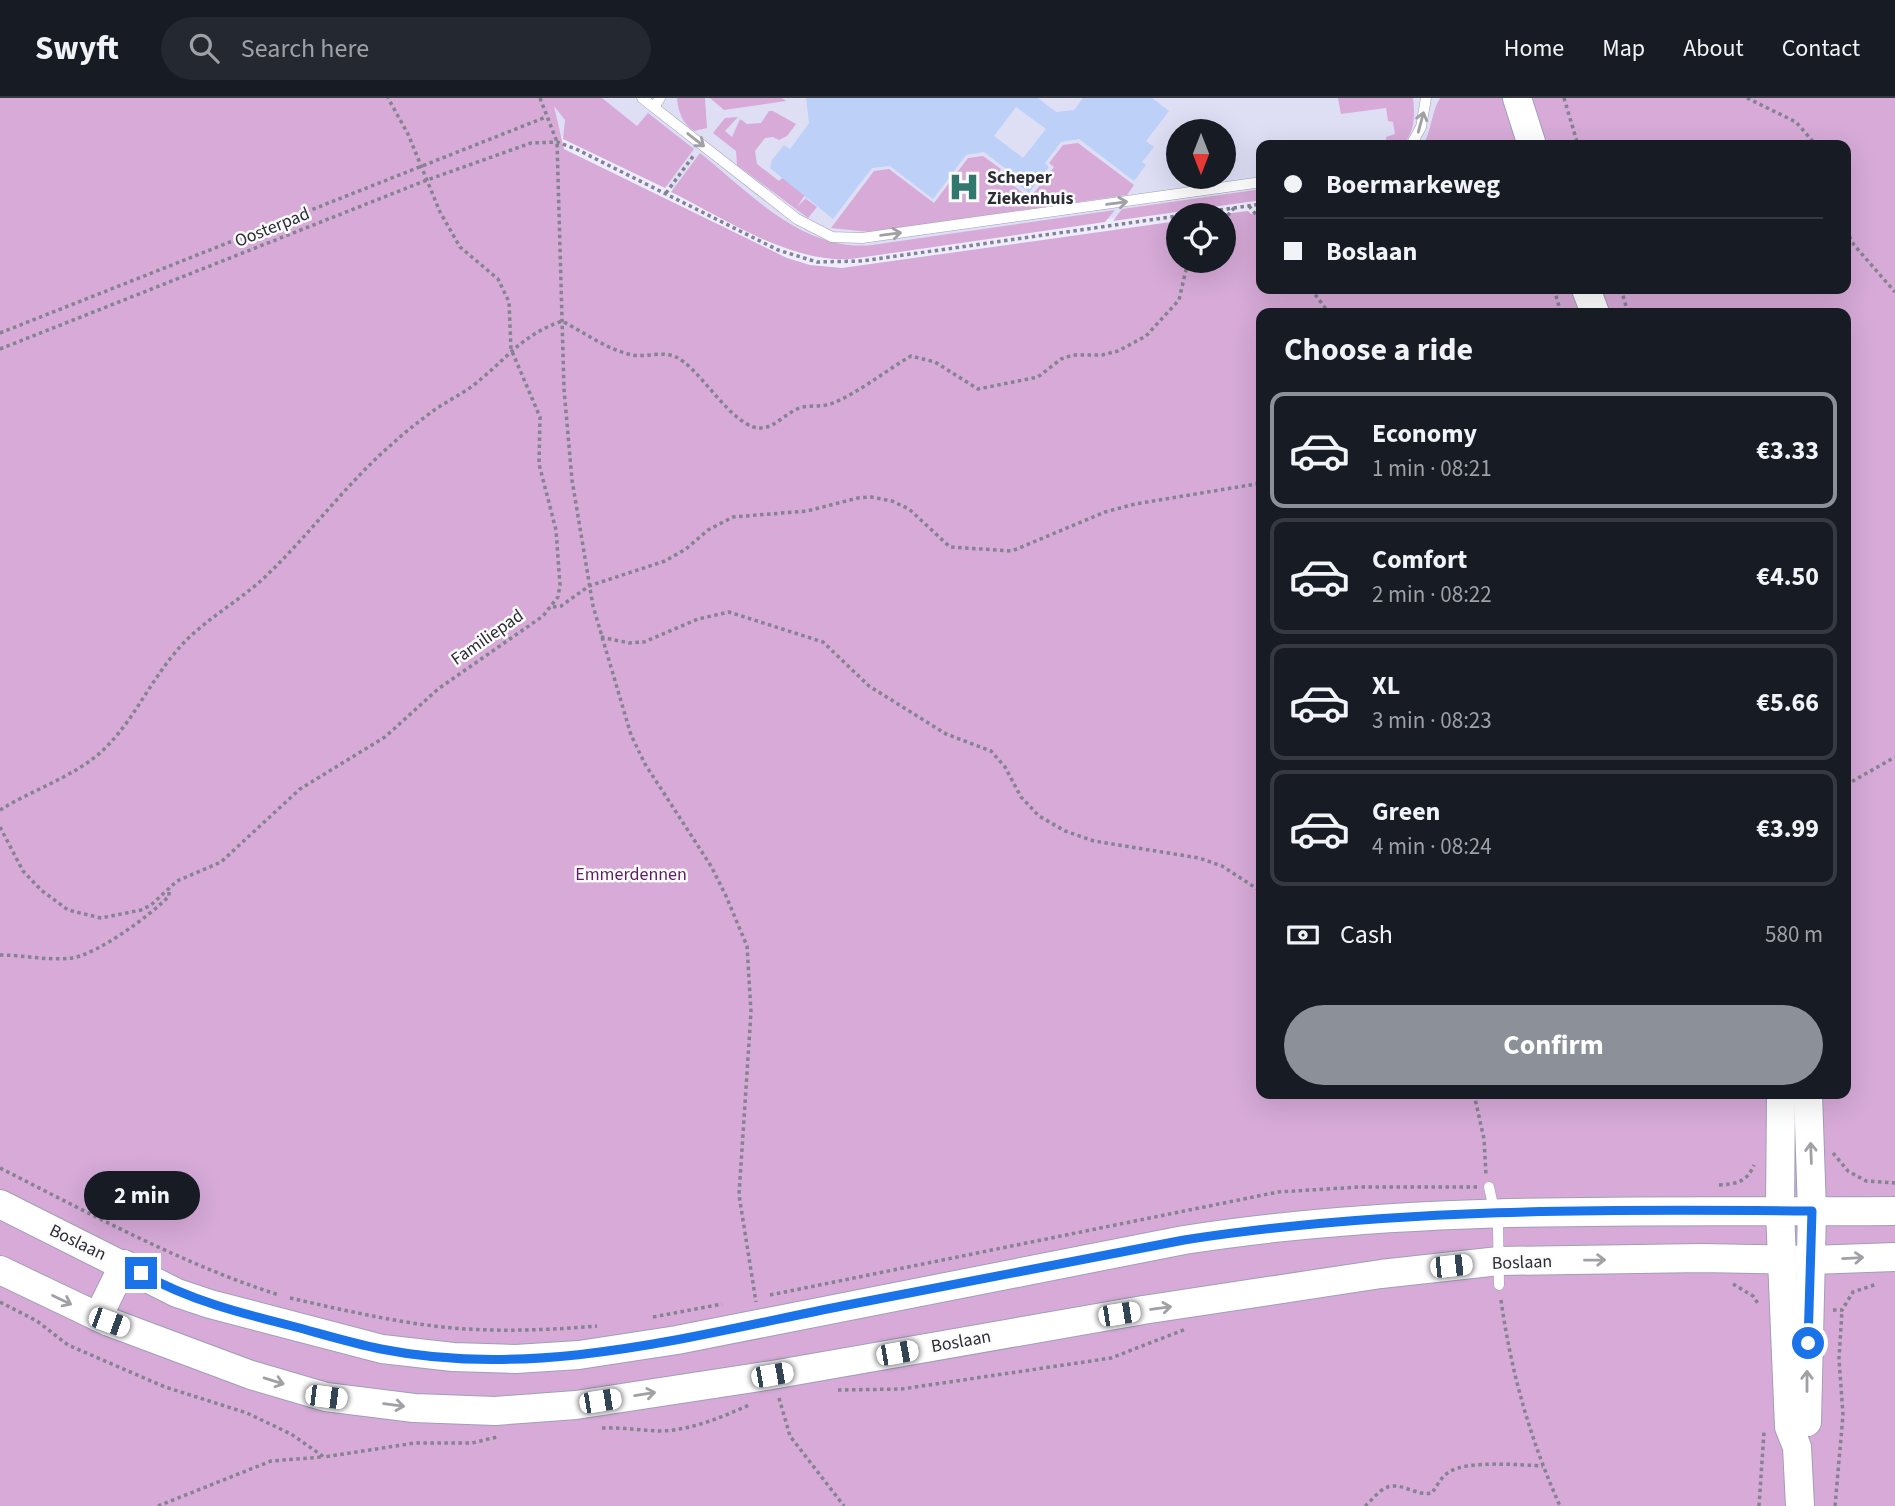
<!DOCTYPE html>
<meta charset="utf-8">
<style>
body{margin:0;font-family:"Source Sans 3",sans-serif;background:#242831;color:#f1f3f6;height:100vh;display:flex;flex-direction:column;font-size:26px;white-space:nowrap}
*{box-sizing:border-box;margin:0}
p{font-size:23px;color:#9ea1a6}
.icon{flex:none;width:38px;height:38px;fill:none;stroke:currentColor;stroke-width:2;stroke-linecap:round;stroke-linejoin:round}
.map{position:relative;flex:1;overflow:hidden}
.sheet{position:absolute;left:1256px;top:210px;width:595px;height:791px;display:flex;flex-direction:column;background:#171b24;border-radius:14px;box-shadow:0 7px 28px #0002}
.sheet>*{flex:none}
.hud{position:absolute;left:1256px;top:42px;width:595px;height:154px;border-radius:14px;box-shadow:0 7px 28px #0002;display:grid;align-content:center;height:154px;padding:0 28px;background:#171b24}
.needle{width:46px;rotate:180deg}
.fabs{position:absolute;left:1166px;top:21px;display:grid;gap:14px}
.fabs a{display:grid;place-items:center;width:70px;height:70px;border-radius:50%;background:#171b24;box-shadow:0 7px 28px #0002;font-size:35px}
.end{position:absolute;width:32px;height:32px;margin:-16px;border:9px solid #1a73e8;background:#fff;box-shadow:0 0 0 4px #fff}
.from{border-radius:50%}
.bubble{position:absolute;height:49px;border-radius:24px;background:#171b24;box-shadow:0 7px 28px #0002;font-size:23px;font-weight:700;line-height:49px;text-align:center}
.car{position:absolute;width:21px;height:42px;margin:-21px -10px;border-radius:9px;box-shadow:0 0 5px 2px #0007;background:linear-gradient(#fff 24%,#345 0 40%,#fff 0 76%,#345 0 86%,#fff 0)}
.hud b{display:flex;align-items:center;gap:24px;height:66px;font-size:26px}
.hud b+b{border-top:2px solid #363941}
.hud i{width:18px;height:18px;background:#f1f3f6}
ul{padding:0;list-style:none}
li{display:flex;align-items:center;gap:21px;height:116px;margin:0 14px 10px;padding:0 14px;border:4px solid #363941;border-radius:14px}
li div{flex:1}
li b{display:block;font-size:26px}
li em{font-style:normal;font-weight:700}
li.selected{border-color:#8c9099}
li>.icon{width:63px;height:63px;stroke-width:1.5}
h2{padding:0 28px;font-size:32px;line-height:84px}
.pay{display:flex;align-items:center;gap:18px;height:77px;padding:0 28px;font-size:26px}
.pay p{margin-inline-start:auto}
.primary-button{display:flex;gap:14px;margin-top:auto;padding:14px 28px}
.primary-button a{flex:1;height:80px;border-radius:42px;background:#8c9099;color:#fff;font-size:28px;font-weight:700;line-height:80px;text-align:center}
header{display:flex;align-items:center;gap:42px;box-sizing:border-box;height:98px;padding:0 35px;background:#171b24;border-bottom:2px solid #363941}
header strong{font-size:33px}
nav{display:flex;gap:38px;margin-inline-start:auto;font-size:24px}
.search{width:490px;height:63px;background:#242831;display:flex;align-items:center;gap:18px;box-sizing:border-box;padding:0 24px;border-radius:38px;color:#9ea1a6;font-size:26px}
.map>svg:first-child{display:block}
</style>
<header>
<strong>Swyft</strong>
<div class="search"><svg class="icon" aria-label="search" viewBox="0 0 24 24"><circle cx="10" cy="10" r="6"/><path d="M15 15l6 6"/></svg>Search here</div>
<nav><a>Home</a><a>Map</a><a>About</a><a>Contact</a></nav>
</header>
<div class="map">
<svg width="1895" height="1408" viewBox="0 0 1895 1408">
<rect width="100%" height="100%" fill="#ededff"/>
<path fill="#dedff5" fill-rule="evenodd" d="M 551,0 L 1486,0 L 1503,47 L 1262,47 L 1262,99 L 842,159 L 795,150 L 561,38 ZM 1178,33 L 1223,33 L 1223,79 L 1178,79 Z"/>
<g fill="#d7aad8" fill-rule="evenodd">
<path d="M 0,0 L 602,0 L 637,28 L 648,15 L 694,51 L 665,90 L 563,41 L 565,22 L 554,8 L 564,51 L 787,160 L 810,167 L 842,170 L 1178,123 L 1178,163 L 1223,163 L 1223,117 L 1216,117 L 1248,113 L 1251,116 L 1261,115 L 1262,111 L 1262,191 L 1846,191 L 1846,47 L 1423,47 C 1432,32 1431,15 1440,0 L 1895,0 L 1895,1408 L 0,1408 ZM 1262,215 L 1846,215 L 1846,996 L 1262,996 Z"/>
<path d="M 677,0 L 705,0 L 707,30 L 694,33 C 683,26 678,14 677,0 Z"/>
<path d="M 710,0 L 782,0 L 786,3 L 724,12 Z"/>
<path d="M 1338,0 L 1413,0 C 1415,18 1415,33 1403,47 L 1387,47 L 1386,39 L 1395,36 L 1393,24 L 1388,23 L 1386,10 L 1341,16 Z"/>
<path d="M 769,13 L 773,13 L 796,26 L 787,38 L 779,42 L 773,39 L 765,40 L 755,53 L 757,66 L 779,83 L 782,80 L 807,94 L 797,109 L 812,94 L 806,101 L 817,109 L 808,120 L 737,67 L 736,53 L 713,35 L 725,20 L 738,19 L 725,33 L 732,39 L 740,21 L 747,26 L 761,25 Z"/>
<path d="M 1078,45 L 1134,87 L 1127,97 L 870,134 L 831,130 L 874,73 L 889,71 L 934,105 L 968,60 L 983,58 L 1001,71 L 998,76 L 1030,100 L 1054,69 L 1049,65 L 1063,47 Z"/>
<path d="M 700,55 C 750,95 803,154 872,147 L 1115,112 L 1105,124 L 851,161 C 789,165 726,121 671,94 Z"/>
<path d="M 1262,91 L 1262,102 L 1113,123 L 1122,111 Z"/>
</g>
<path fill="#bcd0f8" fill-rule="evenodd" d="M 806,0 L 1038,0 L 1056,14 L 1074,12 L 1083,0 L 1152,0 L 1169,13 L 1146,43 L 1154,49 L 1142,64 L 1146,67 L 1134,83 L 1079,41 L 1061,44 L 1045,65 L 1049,69 L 1029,95 L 1003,75 L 1006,71 L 984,54 L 966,57 L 933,101 L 890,68 L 872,70 L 833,121 L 770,70 L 772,62 L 784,47 L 790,51 L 809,25 ZM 1016,9 L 1046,31 L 1023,60 L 994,38 Z"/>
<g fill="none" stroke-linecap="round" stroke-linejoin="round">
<defs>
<g id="lane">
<path d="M 642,0 L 797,121 L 832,139 L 862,140 L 1262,84"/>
<path d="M 654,9 L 660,0"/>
<path d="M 1411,47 L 1421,29 L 1426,0"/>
<path d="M 1489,1089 L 1498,1129 L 1499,1187"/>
</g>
<g id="secondary">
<path d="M 1517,0 L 1532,47"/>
<path d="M 1586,191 L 1595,215"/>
<path d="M 1781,996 L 1780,1113 L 1789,1329 L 1797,1349 L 1800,1408"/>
<path d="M 0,1106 L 177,1195 L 210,1206 L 382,1251 L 453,1259 L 516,1261 L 579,1257 L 677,1242 L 1184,1142 C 1419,1105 1658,1115 1895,1113"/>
<path d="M 0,1172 L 109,1224 L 251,1277 L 326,1299 L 414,1310 L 495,1313 L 576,1307 L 772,1277 L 1143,1212 L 1381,1176 L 1499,1163 L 1702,1160 L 1811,1162 L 1895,1159"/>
<path d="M 98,1219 L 124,1166"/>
<path d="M 1807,1324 L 1812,1113 L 1808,996"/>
</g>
</defs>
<use href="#lane" stroke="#9e9fba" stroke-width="11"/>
<use href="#secondary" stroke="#9e9fba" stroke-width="30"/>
<g stroke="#838391" stroke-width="3.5" stroke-dasharray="3.5 3.5" stroke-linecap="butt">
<path d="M 540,0 L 557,44 L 564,291 L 572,382 L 593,508 L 631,637 L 645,666 L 711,768 L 726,798 L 747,848 L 751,914 L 739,1097 L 756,1204"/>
<path d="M 1564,0 L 1578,47"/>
<path d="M 1747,0 L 1796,24 L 1816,47"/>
<path d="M 666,95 L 694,57"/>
<path d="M 1249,108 L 1262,124"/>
<path d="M 1185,117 L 1262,106"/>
<path d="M 1223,123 L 1234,110"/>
<path d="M 1846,132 L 1854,147 L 1895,194"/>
<path d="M 1311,191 L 1329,215"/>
<path d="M 1554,191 L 1561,215"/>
<path d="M 1621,191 L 1628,215"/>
<path d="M 0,235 L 546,19"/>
<path d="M 0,251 L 427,82 L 531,45 L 557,44 L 576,51 L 778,152 L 817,164 L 862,163 L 1178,118"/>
<path d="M 553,509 L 561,508 L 589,488 L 665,463 L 686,451 L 708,432 L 733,419 L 807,413 L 858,400 L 871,399 L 892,403 L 909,411 L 950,449 L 1012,453 L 1105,414 L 1135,406 L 1262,385"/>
<path d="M 601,539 L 629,545 L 644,544 L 698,521 L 729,514 L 823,544 L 869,588 L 946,636 L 991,653 L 1005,669 L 1021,699 L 1039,718 L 1065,733 L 1094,743 L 1199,760 L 1222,768 L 1262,794"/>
<path d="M 1846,687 L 1895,659"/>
<path d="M 0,712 C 32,692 73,679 101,654 C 131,627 148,587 174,556 C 200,523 237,506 267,477 C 310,436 346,386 391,347 C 404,335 418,324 433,313 C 448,302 467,294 481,281 C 511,256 523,237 562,223 C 583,234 605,250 628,256 C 644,261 661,252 676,259 C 697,269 720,309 745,325 C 768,339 778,320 797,311 C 807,306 822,310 833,305 C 860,294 885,273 911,258 L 935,264 L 978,291 L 1038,279 L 1061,261 L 1073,257 L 1102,257 L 1118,253 L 1146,238 L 1179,202 L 1188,163"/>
<path d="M 0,729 L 23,773 L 41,792 L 68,812 L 101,820 L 141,812 L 151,807 L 177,783 L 221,764 L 300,691 L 385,639 L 438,591 L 543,518 L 558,499 L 560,487 L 556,432 L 539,366 L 540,319 L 511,251 L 509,204 L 498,181 L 460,149 L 440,114 L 408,36 L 388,0"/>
<path d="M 0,857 C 23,857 49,863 72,860 C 98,856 151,817 169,798 L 169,790"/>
<path d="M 1474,996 L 1484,1041 L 1486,1077"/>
<path d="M 1833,1055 L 1848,1073 L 1866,1083 L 1895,1085"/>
<path d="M 0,1070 C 91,1116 182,1166 279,1197"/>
<path d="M 1719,1087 C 1736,1086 1747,1084 1754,1067"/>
<path d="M 1733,1186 L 1753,1198 L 1759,1207"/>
<path d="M 770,1197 L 1278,1094 L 1359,1089 L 1477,1089"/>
<path d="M 290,1200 C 343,1212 398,1225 453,1230 C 501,1234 550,1232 597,1228"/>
<path d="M 1501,1202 C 1511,1274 1530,1341 1560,1408"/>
<path d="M 0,1204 L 37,1223 L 68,1247 L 165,1289 L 247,1315 L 291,1336 L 324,1359 L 415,1345 L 472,1345 L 497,1339"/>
<path d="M 1833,1212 L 1842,1212 L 1853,1194 L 1877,1186"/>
<path d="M 653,1219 L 722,1206"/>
<path d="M 838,1292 L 902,1291 L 1111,1260 L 1186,1231"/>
<path d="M 779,1300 L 790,1338 L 844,1408"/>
<path d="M 602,1330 C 623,1329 642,1333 663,1333 C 694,1331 723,1319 751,1306"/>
<path d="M 158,1408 L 271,1363 L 322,1359"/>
<path d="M 1365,1408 C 1371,1403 1376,1396 1382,1392 C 1398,1380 1415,1399 1432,1395 C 1437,1388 1441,1379 1449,1374 C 1467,1362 1521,1367 1543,1368"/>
<path d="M 1759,1408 L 1764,1334"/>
<path d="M 1835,1408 L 1843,1317 L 1839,1261 L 1842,1212"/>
</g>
<use href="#lane" stroke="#fff" stroke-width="10"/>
<use href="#secondary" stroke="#fff" stroke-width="28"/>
</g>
<defs><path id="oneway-shaft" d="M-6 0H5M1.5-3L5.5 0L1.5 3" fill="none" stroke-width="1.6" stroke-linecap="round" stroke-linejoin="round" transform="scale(1.75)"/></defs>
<g stroke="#a0a0a5">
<use href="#oneway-shaft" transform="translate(1421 24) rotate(-75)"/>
<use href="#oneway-shaft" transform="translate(696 42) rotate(38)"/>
<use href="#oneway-shaft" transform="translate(1117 105) rotate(-8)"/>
<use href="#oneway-shaft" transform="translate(891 136) rotate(-8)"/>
<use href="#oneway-shaft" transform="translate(1811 1055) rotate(-92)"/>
<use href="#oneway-shaft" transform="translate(1853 1160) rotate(-3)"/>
<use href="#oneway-shaft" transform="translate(1595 1162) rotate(-1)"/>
<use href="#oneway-shaft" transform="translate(62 1202) rotate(26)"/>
<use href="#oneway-shaft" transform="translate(1161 1210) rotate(-8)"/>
<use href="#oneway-shaft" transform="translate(274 1283) rotate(17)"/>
<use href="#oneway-shaft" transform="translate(1807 1283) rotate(-90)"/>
<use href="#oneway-shaft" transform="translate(645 1296) rotate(-9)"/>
<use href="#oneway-shaft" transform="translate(394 1307) rotate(7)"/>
</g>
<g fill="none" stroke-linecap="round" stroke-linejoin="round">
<path stroke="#1a73e8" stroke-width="9" d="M 141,1175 C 189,1202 240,1215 292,1228 C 322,1236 351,1245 381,1251 C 535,1282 691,1238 842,1208 C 956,1186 1070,1164 1184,1142 C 1390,1110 1603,1111 1812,1113 L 1808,1245"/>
</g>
<defs>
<symbol id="hospital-bare" viewBox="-9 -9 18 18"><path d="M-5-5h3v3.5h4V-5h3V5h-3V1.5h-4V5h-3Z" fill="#31776d" stroke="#fcfcfc" stroke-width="2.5" paint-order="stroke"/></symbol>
</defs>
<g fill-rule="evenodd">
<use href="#hospital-bare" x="942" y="67" width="44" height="44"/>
</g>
<g text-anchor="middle" stroke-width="5" stroke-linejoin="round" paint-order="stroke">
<g font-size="18" font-weight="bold" fill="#2c2c37" stroke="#fcfcfc" text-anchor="start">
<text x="987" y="85">Scheper<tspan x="987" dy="21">Ziekenhuis</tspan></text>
</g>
<g font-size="18" fill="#2c2c37" stroke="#fcfcfc">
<text transform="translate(272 129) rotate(-22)" y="6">Oosterpad</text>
<text transform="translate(487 539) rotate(-35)" y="6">Familiepad</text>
<text transform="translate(78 1144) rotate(26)" y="6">Boslaan</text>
<text transform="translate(1522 1164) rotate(-2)" y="6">Boslaan</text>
<text transform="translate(961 1243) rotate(-10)" y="6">Boslaan</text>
</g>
<g font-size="18" fill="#5e1e63" stroke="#fcfcfc">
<text x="631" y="782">Emmerdennen</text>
</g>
</g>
</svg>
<div class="fabs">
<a><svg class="needle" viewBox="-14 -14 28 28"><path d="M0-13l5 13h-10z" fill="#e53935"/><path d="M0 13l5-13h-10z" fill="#9ea1a6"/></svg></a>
<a><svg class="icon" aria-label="locate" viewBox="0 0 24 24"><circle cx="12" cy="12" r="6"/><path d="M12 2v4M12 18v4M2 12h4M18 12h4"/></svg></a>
</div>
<i class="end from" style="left:1808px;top:1245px"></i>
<i class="end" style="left:141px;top:1175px"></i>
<div class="bubble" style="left:84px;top:1073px;width:116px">2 min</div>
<i class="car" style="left:1451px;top:1168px;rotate:84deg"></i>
<i class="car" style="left:1119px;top:1216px;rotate:81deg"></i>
<i class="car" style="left:109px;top:1224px;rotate:110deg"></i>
<i class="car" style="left:897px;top:1255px;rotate:80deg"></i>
<i class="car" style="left:772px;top:1277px;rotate:80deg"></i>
<i class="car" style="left:326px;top:1299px;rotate:97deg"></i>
<i class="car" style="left:600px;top:1303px;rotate:81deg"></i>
<div class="hud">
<b><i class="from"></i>Boermarkeweg</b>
<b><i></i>Boslaan</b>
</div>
<section class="sheet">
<h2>Choose a ride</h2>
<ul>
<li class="selected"><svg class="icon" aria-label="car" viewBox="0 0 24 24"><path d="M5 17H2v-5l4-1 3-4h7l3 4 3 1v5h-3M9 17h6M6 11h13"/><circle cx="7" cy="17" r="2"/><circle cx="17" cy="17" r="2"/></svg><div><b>Economy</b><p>1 min · 08:21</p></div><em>€3.33</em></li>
<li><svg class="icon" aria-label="car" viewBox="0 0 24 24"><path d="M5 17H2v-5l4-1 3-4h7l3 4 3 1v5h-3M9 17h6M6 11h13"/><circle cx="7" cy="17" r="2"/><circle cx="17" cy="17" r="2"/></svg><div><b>Comfort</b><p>2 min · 08:22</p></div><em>€4.50</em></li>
<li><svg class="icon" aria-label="car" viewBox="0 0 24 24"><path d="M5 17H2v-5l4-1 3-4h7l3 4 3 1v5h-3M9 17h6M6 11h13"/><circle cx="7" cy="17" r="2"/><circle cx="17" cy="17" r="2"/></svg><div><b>XL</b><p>3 min · 08:23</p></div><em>€5.66</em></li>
<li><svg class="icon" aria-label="car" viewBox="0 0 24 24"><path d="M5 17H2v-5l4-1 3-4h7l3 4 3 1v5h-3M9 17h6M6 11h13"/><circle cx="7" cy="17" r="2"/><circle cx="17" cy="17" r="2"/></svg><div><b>Green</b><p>4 min · 08:24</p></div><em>€3.99</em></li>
</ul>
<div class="pay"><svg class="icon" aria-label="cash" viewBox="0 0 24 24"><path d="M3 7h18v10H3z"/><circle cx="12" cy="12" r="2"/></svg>Cash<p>580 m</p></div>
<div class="primary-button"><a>Confirm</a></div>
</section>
</div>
